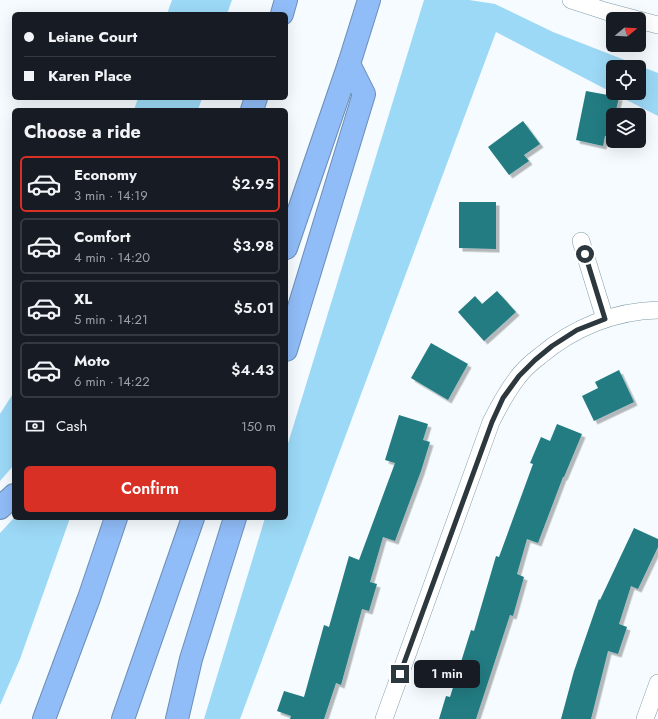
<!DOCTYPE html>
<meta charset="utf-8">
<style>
body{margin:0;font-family:Jost,sans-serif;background:#20242c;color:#f1f3f6;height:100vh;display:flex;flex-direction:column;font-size:15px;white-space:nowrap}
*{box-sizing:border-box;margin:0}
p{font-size:13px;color:#9ea1a6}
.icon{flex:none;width:22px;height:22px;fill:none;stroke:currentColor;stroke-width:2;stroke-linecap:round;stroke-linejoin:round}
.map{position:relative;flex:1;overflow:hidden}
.sheet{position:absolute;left:12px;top:108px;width:276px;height:412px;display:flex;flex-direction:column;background:#171b24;border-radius:6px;box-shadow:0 4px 16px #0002}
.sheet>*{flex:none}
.hud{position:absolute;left:12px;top:12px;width:276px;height:88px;border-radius:6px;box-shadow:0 4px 16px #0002;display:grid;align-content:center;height:88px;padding:0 12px;background:#171b24}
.needle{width:26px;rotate:72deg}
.controls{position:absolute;left:606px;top:12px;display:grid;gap:8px}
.controls a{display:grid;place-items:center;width:40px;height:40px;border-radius:6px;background:#171b24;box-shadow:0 4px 16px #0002;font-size:20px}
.end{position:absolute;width:18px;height:18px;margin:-9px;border:5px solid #2c383d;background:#fff;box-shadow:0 0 0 2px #fff}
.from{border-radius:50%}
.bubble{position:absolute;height:28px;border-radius:6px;background:#171b24;box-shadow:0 4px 16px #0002;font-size:13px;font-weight:600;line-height:28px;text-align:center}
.hud b{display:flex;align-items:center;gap:14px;height:38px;font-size:15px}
.hud b+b{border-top:1px solid #363941}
.hud i{width:10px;height:10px;background:#f1f3f6}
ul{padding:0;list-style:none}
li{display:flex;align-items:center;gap:12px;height:56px;margin:0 8px 6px;padding:0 4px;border:2px solid #363941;border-radius:6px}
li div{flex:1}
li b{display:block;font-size:15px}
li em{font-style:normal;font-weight:600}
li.current{border-color:#d93025}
li>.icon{width:36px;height:36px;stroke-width:1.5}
h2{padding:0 12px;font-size:18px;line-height:48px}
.pay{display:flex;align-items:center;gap:10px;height:44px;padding:0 12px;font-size:15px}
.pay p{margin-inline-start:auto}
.button{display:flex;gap:8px;margin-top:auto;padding:8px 12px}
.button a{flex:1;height:46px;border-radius:6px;background:#d93025;color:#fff;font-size:16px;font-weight:600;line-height:46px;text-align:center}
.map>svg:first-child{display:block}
</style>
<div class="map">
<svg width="658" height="719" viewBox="0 0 658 719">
<defs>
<filter id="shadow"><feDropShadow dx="3.5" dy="3.5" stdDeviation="0" flood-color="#0004"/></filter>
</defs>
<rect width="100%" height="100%" fill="#f5fbfe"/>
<g fill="#9cd9f6">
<path d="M 172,0 L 232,0 L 227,14 L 167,14 Z"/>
<path d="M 424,0 L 469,0 L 495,4 L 553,32 L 658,73 L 658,116 L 613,93 L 639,93 L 639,67 L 613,67 L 613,93 L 496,32 L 240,719 L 204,719 L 265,518 L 286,518 L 286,450 Z"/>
<path d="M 138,98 L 202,98 L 198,110 L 134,110 Z"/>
<path d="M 14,392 L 14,465 L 0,481 L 0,414 Z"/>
<path d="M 14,518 L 70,518 L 20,659 L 0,705 L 0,533 Z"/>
</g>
<g fill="#227c82" filter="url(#shadow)">
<path d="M 586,91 L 619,97 L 615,115 L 613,115 L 613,137 L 605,136 L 603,146 L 576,140 Z"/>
<path d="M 523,121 L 540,144 L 524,155 L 529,161 L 509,175 L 488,147 Z"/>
<path d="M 459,202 L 496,202 L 496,249 L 459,248 Z"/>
<path d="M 497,291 L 516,312 L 484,341 L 458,312 L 475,296 L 482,304 Z"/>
<path d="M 431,343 L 468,364 L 448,400 L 411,378 Z"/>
<path d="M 619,370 L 634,402 L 594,421 L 582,396 L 598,388 L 595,382 Z"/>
<path d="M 399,415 L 428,424 L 423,440 L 430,442 L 421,471 L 395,541 L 383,537 L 370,582 L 377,584 L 369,611 L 362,609 L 341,685 L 336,683 L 324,719 L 290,719 L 291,716 L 277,711 L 284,691 L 304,697 L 324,625 L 329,627 L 349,556 L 359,560 L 395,463 L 385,460 Z"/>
<path d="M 557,424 L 582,434 L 564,477 L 563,477 L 538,543 L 527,539 L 517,574 L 524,577 L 513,616 L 510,615 L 476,719 L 439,719 L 446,696 L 450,697 L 471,630 L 474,631 L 496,556 L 499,557 L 533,464 L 530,463 L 541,437 L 550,441 Z"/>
<path d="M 634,528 L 658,539 L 658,547 L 638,589 L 631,586 L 619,624 L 627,627 L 618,654 L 608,651 L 591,719 L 561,719 L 574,671 L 599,599 L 600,600 Z"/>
</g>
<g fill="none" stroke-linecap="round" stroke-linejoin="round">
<defs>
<g id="minor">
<path d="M 571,0 L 605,11 L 635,19"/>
<path d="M 639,20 L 658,25"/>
<path d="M 581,241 L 605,319"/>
<path d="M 384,719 L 491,422 C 499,406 507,391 518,377 C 524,369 532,362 540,356 C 573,328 614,311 658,310"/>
<path d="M 645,719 L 658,683"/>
</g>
<g id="motorway">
<path d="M 282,14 L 286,0"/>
<path d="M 252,110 L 256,98"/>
<path d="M 286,248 L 349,64 L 369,0"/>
<path d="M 286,350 L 364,94 L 349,64"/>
<path d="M 0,508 L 14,495"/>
<path d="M 44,719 L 89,598 L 116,518"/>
<path d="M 123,719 L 193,518"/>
<path d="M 177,719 L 191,659 L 235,518"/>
</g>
</defs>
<use href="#minor" stroke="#819dab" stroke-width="18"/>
<use href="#motorway" stroke="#6d8eb6" stroke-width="24"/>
<use href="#minor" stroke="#fff" stroke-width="17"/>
<use href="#motorway" stroke="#90bcf7" stroke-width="22"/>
</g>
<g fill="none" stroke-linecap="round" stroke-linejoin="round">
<path stroke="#2c383d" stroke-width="5" d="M 400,674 L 492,422 L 503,398 L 519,376 L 535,360 L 552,346 L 577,330 L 605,319 L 585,254"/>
</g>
</svg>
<div class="controls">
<a><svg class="needle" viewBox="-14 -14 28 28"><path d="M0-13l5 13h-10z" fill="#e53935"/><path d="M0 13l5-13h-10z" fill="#9ea1a6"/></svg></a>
<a><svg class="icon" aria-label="locate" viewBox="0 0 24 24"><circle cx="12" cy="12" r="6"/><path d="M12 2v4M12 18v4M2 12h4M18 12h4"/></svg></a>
<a><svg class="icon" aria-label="layers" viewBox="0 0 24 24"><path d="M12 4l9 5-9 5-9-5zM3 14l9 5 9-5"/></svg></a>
</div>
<i class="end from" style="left:585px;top:254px"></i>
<i class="end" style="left:400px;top:674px"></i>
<div class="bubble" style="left:414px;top:660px;width:66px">1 min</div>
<div class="hud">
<b><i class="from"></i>Leiane Court</b>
<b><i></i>Karen Place</b>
</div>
<section class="sheet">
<h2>Choose a ride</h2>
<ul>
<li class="current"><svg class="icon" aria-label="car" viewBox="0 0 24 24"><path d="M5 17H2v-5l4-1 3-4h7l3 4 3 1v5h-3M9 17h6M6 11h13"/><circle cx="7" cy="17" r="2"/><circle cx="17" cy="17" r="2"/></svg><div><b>Economy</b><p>3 min · 14:19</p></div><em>$2.95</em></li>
<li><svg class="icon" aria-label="car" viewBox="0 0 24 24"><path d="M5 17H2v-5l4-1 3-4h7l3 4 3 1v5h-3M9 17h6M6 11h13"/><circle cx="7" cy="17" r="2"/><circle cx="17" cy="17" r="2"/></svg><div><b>Comfort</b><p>4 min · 14:20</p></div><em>$3.98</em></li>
<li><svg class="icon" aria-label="car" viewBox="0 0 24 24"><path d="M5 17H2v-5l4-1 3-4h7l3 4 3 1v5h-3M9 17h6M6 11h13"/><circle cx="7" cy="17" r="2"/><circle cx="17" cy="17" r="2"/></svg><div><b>XL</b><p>5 min · 14:21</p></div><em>$5.01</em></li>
<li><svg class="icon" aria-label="car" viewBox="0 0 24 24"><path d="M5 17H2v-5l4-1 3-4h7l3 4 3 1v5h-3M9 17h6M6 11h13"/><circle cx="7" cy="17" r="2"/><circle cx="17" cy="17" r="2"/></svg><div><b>Moto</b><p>6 min · 14:22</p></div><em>$4.43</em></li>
</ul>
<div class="pay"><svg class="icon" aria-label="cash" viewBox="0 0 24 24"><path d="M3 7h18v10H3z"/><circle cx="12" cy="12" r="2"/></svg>Cash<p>150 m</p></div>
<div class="button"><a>Confirm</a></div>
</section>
</div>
